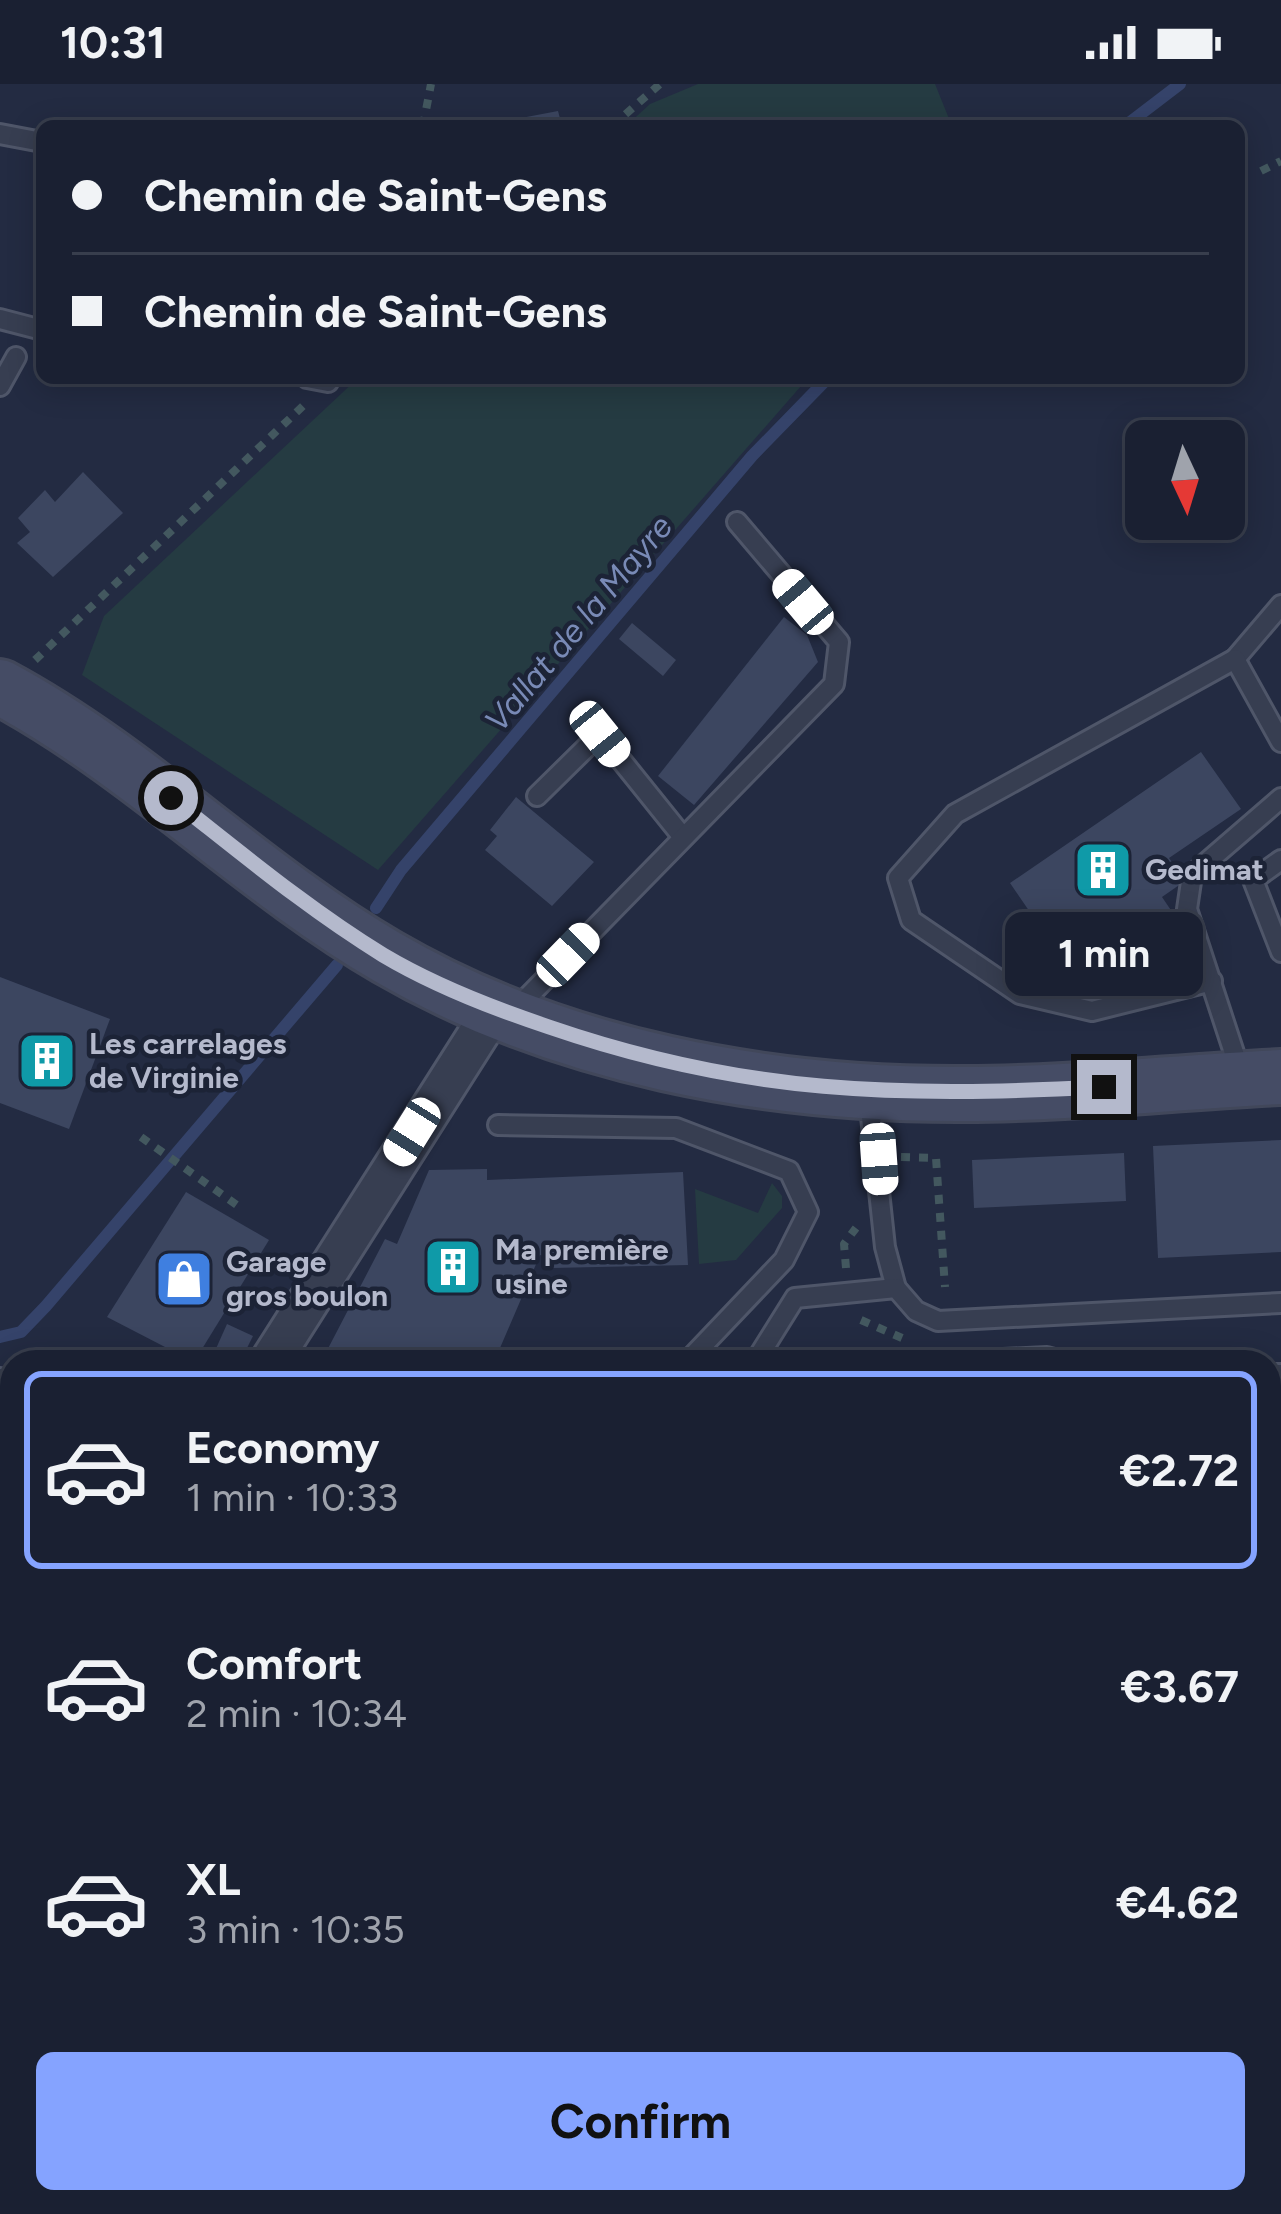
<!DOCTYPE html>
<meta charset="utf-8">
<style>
body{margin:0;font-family:Figtree,sans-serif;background:#23283a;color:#f1f3f6;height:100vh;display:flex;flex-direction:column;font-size:45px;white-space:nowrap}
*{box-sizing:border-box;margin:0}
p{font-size:39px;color:#9fa3ac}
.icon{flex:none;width:66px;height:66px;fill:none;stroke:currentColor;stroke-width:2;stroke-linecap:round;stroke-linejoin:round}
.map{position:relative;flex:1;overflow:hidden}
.drawer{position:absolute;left:0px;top:1266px;width:1281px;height:864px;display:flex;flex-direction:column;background:#1a2032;border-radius:36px 36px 0 0;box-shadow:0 6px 30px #0003,0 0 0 3px #383e4d}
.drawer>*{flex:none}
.top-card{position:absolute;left:36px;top:36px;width:1209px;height:264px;border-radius:18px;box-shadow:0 6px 30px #0003,0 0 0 3px #383e4d;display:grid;align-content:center;height:264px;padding:0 36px;background:#1a2032}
.needle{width:78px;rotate:176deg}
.fabs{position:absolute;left:1125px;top:336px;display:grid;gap:24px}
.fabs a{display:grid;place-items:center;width:120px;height:120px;border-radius:18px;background:#1a2032;box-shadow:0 6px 30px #0003,0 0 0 3px #383e4d;font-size:60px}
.end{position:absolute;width:54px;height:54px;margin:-27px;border:15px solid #b4b9cc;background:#111;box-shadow:0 0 0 6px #111}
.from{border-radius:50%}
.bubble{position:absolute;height:84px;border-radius:18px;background:#1a2032;box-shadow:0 6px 30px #0003,0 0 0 3px #383e4d;font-size:39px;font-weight:700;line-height:84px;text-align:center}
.car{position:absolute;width:36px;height:72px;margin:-36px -18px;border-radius:15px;box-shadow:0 0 9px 3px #0007;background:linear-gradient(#fff 24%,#345 0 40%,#fff 0 76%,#345 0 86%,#fff 0)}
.top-card b{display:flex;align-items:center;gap:42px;height:114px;font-size:45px}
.top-card b+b{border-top:3px solid #383e4d}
.top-card i{width:30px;height:30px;background:#f1f3f6}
ul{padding:21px 0 0;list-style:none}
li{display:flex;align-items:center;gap:36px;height:198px;margin:0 24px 18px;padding:0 12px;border:6px solid transparent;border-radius:18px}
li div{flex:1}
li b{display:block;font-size:45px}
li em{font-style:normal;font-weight:700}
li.active{border-color:#85a3ff}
li>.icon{width:108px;height:108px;stroke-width:1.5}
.primary-button{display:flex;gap:24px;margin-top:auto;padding:24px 36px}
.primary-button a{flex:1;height:138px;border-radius:18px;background:#85a3ff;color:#111;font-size:48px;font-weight:700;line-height:138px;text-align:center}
.status{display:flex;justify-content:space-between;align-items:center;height:84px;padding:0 60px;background:#1a2032;direction:ltr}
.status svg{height:33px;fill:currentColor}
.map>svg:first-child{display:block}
</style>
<div class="status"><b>10:31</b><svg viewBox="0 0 49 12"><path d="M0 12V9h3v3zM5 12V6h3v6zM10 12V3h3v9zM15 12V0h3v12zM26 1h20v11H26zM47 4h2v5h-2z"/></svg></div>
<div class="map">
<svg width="1281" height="2130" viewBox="0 0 1281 2130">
<rect width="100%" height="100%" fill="#232b42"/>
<g fill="#253b42">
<path d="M 698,0 L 935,0 L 952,42 L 626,42 L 650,20 Z"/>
<path d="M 358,294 L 808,294 L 378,786 L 82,591 L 104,532 Z"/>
<path d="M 772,1099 L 782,1112 L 782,1124 L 736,1176 L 699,1180 L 695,1105 L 758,1129 Z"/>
</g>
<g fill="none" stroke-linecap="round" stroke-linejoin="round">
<g stroke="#35436a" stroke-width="12">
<path d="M 1125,42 L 1180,0"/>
<path d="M 376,824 L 401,786 L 752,372 L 828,294"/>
<path d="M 0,1253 L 21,1248 L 46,1222 L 337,881"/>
</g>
</g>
<g fill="#3c4660">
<path d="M 558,27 L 562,42 L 489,42 L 489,40 Z"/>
<path d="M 83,388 L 123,429 L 53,493 L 17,459 L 30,448 L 18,434 L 45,406 L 55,418 Z"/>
<path d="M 784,533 L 807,551 L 818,578 L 694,721 L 658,692 Z"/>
<path d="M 632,539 L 676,576 L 663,592 L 619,555 Z"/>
<path d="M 1201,668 L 1241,725 L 1169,774 L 1185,797 L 1162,813 L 1185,847 L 1088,913 L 1010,799 Z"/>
<path d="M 516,713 L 594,778 L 552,822 L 485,766 L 497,752 L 490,746 Z"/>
<path d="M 0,893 L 110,935 L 69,1045 L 0,1019 Z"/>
<path d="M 1281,1056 L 1281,1168 L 1158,1174 L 1153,1062 Z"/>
<path d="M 1124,1069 L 1126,1117 L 974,1124 L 972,1076 Z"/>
<path d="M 487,1085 L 487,1096 L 683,1088 L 688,1181 L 552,1184 L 551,1175 L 540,1171 L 494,1278 L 321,1278 L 385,1155 L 397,1160 L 429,1086 Z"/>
<path d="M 186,1108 L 269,1156 L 194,1278 L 107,1233 Z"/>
<path d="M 227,1240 L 253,1252 L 240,1278 L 210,1278 Z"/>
<path d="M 0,1310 L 12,1313 L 12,1467 L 0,1465 Z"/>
<path d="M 1269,1338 L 1281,1338 L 1281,1397 L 1269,1398 Z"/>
<path d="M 0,1699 L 12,1701 L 12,1882 L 0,1880 Z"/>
</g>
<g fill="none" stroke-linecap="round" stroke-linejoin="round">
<defs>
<g id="service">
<path d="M 0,50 L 42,58"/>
<path d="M 0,235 L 42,246"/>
<path d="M 307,294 L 328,298"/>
<path d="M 0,302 L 16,273"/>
<path d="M 1235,575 L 1281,521"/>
<path d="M 537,712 L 600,650 L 682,752"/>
<path d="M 1281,776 L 1253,796 L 1281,868"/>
<path d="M 1212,897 L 1092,927 L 1020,910 L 911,836 L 898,794 L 955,730 L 1235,575 L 1281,658"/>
<path d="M 515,926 L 834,600 L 839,558 L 737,438"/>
<path d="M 1241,990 L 1187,825 L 1192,791 L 1281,714"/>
<path d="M 869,1014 L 885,1163 L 896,1204"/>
<path d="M 498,1041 L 676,1044 L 789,1087 L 808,1128 L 784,1176 L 687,1278"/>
<path d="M 755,1278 L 795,1214 L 896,1204 L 916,1227 L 938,1237 L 1281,1219"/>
<path d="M 940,1278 L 1047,1273 L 1066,1278"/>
<path d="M 1269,1290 L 1281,1290"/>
<path d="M 0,1294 L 12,1296"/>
<path d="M 1269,1437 L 1276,1445 L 1281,1635"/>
<path d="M 0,1575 L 12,1577"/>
<path d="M 1269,1641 L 1281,1648"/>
<path d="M 1269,1681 L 1281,1680"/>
<path d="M 1269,1721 L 1281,1709"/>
<path d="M 1269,1938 L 1281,1937"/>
<path d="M 0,1995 L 12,1998"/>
<path d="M 1269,2077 L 1281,2069"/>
<path d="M 334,2118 L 335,2130"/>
<path d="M 396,2118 L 443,2129 L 654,2118"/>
<path d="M 113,2130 L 116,2118"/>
</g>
<g id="minor">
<path d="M 270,1278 L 495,924"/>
<path d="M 186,2118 L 187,2130"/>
</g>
<path id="secondary" d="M 0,603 C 140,678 251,794 387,873 C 559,973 767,1011 964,1010 C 1069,1010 1175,998 1281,993"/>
</defs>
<use href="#service" stroke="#4f5669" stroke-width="24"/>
<use href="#minor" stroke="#4f5669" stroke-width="45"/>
<use href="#secondary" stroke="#41475a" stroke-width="60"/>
<g stroke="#43585f" stroke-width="8" stroke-dasharray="9 9" stroke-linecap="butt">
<path d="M 423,42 L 431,0"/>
<path d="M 612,42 L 660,0"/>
<path d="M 1261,87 L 1281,77"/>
<path d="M 35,576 L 303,322"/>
<path d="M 141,1053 L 241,1124"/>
<path d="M 901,1073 L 936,1074 L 945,1203"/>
<path d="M 846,1184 L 844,1160 L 856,1144"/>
<path d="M 861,1236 L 902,1254"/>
<path d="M 1269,1800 L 1281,1800"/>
<path d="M 1269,2020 L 1281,2019"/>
<path d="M 1131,2118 L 1137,2130"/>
<path d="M 777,2130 L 782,2118"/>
</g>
<use href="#service" stroke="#373e51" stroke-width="18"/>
<use href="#minor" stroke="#373e51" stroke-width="39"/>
<use href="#secondary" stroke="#454c65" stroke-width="54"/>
</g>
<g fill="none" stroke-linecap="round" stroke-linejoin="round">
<path stroke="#b4b9cc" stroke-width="15" d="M 171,714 C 240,768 308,825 383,871 C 435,902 492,924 549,943 C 747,1011 898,1013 1104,1003"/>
</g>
<defs>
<symbol id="building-square" viewBox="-11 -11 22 22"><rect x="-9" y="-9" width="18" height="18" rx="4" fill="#0f9aa8" stroke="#1c2336"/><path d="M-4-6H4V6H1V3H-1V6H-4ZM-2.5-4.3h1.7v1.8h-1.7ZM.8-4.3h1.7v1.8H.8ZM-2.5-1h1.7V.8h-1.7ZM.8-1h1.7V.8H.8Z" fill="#fff"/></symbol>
<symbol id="shop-square" viewBox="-11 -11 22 22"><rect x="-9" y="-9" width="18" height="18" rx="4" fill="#3f7fe0" stroke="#1c2336"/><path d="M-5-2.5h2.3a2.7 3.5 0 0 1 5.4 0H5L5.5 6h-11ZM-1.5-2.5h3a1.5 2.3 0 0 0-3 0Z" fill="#fff"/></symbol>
</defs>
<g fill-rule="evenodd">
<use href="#building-square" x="1070" y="753" width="66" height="66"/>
<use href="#building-square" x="14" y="944" width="66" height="66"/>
<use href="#building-square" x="420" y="1150" width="66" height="66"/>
<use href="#shop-square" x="151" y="1162" width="66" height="66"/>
</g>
<g text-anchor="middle" stroke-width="9" stroke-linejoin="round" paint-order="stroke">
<g font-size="30" font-weight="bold" fill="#b4b9cc" stroke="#1c2336" text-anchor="start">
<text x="1145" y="796">Gedimat</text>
<text x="89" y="970">Les carrelages<tspan x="89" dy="34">de Virginie</tspan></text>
<text x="495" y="1176">Ma première<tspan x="495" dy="34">usine</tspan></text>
<text x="226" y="1188">Garage<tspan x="226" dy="34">gros boulon</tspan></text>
</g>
<g font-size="33" font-style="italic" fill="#798ab6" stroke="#1c2336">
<text transform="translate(578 539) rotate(-50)" y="12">Vallat de la Mayre</text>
</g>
</g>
</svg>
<div class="fabs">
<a><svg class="needle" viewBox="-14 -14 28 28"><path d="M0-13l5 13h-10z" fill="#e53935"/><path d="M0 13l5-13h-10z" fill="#9fa3ac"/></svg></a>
</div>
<i class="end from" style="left:171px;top:714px"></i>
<i class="end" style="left:1104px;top:1003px"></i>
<div class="bubble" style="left:1005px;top:828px;width:198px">1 min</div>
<i class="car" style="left:803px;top:518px;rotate:320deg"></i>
<i class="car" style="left:600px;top:650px;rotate:141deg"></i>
<i class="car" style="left:568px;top:871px;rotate:44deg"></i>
<i class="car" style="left:412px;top:1048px;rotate:212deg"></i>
<i class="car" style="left:879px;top:1075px;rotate:176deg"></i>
<div class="top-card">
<b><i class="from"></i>Chemin de Saint-Gens</b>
<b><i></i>Chemin de Saint-Gens</b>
</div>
<section class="drawer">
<ul>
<li class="active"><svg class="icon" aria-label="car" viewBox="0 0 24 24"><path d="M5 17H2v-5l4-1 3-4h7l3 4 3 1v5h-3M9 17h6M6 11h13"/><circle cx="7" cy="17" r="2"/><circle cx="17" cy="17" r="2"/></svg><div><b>Economy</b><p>1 min · 10:33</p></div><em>€2.72</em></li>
<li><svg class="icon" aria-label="car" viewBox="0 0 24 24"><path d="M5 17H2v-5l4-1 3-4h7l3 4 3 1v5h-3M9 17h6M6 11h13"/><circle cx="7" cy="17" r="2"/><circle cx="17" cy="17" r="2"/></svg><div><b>Comfort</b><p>2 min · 10:34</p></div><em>€3.67</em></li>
<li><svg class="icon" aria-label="car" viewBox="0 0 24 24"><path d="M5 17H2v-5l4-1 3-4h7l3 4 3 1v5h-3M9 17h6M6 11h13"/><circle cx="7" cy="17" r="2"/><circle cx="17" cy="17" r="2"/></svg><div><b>XL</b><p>3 min · 10:35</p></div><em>€4.62</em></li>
</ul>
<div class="primary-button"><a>Confirm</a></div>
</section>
</div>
